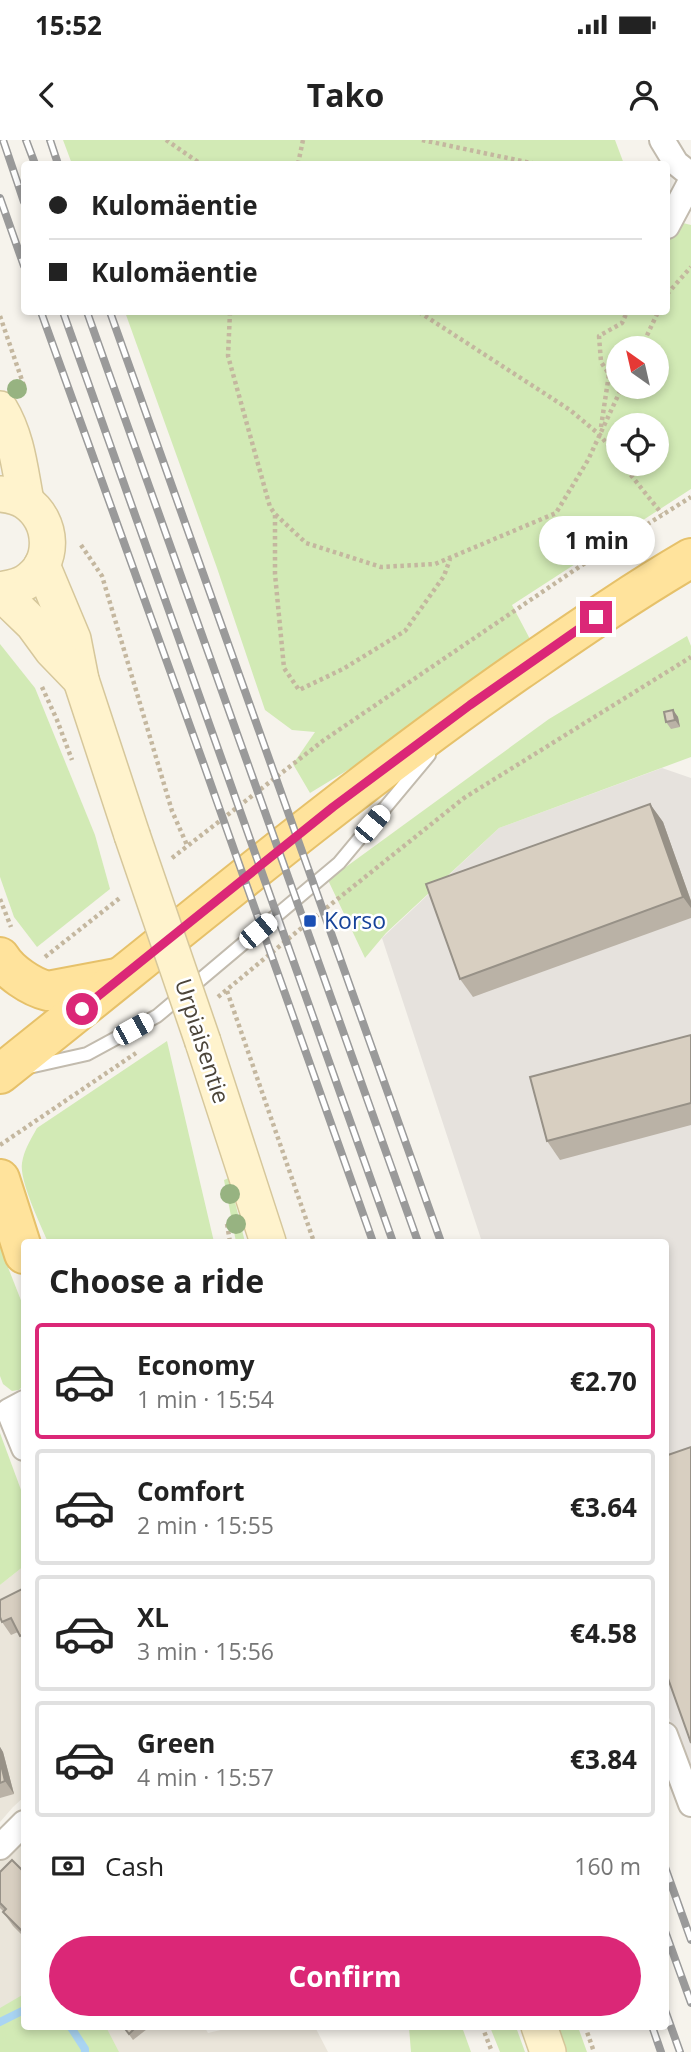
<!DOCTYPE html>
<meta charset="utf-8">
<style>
body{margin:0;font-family:"Open Sans",sans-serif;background:#f6f6f6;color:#222;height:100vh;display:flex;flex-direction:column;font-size:26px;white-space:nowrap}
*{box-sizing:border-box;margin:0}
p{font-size:23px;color:#767676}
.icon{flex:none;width:38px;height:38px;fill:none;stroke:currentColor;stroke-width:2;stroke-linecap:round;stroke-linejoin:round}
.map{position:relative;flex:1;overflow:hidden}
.side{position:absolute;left:21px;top:1099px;width:648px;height:791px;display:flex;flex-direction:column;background:#fff;border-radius:7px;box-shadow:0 4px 10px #0003}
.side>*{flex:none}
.top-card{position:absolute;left:21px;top:21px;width:649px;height:154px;border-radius:7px;box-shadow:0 4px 10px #0003;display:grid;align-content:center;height:154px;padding:0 28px;background:#fff}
.needle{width:46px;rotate:326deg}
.buttons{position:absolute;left:606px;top:196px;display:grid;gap:14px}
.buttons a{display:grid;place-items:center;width:63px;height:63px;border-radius:50%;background:#fff;box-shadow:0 4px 10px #0003;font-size:35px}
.end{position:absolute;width:32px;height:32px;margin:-16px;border:9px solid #db2777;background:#fff;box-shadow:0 0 0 4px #fff}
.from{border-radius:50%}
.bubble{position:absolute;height:49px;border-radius:24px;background:#fff;box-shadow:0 4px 10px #0003;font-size:23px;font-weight:700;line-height:49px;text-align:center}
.car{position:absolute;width:21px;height:42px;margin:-21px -10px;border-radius:9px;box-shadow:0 0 5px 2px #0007;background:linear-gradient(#fff 24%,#345 0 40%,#fff 0 76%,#345 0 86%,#fff 0)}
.top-card b{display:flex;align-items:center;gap:24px;height:66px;font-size:26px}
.top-card b+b{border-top:2px solid #e0e0e0}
.top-card i{width:18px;height:18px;background:#222}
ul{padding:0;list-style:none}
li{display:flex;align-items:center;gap:21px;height:116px;margin:0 14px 10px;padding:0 14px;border:4px solid #e0e0e0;border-radius:7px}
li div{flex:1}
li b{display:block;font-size:26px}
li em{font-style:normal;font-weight:700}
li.current{border-color:#db2777}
li>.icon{width:63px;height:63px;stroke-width:1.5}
h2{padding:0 28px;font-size:32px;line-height:84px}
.pay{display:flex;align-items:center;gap:18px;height:77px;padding:0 28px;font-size:26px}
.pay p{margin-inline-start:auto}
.action{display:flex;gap:14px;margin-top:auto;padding:14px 28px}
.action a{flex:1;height:80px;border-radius:42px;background:#db2777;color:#fff;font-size:28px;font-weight:700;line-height:80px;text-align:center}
.status{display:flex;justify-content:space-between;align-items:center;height:49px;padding:0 35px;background:#fff;direction:ltr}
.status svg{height:19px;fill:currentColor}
header{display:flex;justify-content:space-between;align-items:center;height:91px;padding:0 28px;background:#fff;font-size:32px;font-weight:700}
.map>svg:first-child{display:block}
</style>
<div class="status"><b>15:52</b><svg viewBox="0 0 49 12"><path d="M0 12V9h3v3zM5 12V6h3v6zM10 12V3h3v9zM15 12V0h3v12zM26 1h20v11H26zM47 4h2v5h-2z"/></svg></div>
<header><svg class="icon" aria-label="back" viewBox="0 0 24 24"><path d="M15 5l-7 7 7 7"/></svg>Tako<svg class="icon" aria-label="person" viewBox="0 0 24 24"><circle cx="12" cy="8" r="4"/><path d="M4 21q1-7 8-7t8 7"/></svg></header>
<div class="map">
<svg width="691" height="1912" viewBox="0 0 691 1912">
<rect width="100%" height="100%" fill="#f6f3ec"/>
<g fill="#eae5da">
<path d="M 24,1426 L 24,1657 L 13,1667 L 0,1682 L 0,1445 Z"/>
<path d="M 24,1694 L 24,1855 L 0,1871 L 0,1721 Z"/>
<path d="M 204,1886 L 208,1893 L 225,1889 L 225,1887 L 315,1887 L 328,1912 L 94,1912 L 78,1887 Z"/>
</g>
<path fill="#e6e2dd" d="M 662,628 L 691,638 L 691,1636 L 665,1567 L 665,1102 L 482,1102 L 382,798 L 499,688 Z"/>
<g fill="#d2eab5" fill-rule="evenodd">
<path d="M 63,0 L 615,0 L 624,24 L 72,24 Z"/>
<path d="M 667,79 L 691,85 L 691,349 L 512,465 L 531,501 L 379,611 L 310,653 L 293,624 L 315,592 L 292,590 L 265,570 L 217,428 L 125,172 L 667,172 ZM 618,208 L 656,208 L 656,247 L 618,247 ZM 618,285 L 656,285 L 656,324 L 618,324 Z"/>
<path d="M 687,496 L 691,506 L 691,617 L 499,688 L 386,793 L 365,818 L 328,740 L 549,579 Z"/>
<path d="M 0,504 L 35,548 L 95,695 L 110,749 L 37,807 L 14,777 L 0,737 Z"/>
<path d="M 167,901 L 214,1102 L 48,1102 C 41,1086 19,1040 22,1023 C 24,1010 31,999 37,988 Z"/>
<path d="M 229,1038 L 245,1102 L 236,1102 L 224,1040 Z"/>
<path d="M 0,1107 L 24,1168 L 24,1245 L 19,1250 L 12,1251 L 3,1244 L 0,1236 Z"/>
<path d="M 0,1293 L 24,1358 L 24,1426 L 0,1445 Z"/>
<path d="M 24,1854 L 24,1886 L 106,1887 L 119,1912 L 0,1912 L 0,1868 Z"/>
<path d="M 409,1887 L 462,1887 L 471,1912 L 411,1912 Z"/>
<path d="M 490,1887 L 516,1887 L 525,1912 L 500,1912 Z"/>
<path d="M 558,1887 L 578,1887 L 587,1912 L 567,1912 Z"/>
</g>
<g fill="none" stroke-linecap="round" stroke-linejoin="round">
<g stroke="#a9d4f2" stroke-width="8">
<path d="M 0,1882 L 24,1870"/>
<path d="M 70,1886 L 85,1909 L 85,1912"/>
</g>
<defs>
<path id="lane" d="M 29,927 L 87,914 L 157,876 L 339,723 L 429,615"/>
<g id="street">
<path d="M 662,0 L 676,23 L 691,35"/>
<path d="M 667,86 L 691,41"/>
<path d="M 24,1263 L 9,1271 L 24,1308"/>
<path d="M 665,1595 L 691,1664"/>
<path d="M 0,1707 L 24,1683"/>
</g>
<g id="secondary">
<path d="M 0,269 C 17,297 20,330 26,361"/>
<path d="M 0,354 C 9,355 19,357 26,362 C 53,381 56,423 26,442 C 18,447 9,448 0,450"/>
<path d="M 42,425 L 73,499 L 81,540 L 132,695"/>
<path d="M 0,452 L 33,484 L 52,510 L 81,540"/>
<path d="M 203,902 L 268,1102"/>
<path d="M 539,1886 L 548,1912"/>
</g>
<g id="primary">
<path d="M 0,817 C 9,832 31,847 48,851 L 117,838"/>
<path d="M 0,934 C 171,798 339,656 518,531 C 575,492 631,453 691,418"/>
<path d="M 0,1039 L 24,1114"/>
</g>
</defs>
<use href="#lane" stroke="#c2bbae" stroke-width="16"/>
<use href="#street" stroke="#c2bbae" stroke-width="28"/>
<use href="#secondary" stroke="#d6c79b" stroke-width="38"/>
<use href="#primary" stroke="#e6c16a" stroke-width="42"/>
<g stroke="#c4b79f" stroke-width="4.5" stroke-dasharray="3.5 3.5" stroke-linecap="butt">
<path d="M 166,0 L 201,24"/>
<path d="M 422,0 L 536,24"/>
<path d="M 298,24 L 303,0"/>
<path d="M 667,154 L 691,127"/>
<path d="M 230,172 L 228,216 L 270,367 L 275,374 L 306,403 L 381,427 L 435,424 L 556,373 L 588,320 L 622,247"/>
<path d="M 419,172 L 570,270 L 600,295 L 618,318"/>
<path d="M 0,176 L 25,249"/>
<path d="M 641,208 L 658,172"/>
<path d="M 601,287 L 609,234 L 601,222 L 599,196 L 622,183 L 627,172"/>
<path d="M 622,324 L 662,374"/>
<path d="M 275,375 L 275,434 L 284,528 L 299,550 L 343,529 L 405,491 L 444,436 L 450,419"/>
<path d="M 81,405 L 102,436 L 172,671 L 187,705"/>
<path d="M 42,547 L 57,580 L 72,620"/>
<path d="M 172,718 L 324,600 L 582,425 L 691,357"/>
<path d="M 0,759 L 11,787"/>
<path d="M 45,817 L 121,757"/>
<path d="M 227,851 L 314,1102"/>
<path d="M 218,857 L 310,781 L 464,658 L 691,517"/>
<path d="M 0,1005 L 136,913"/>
<path d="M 227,1084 L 230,1102"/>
<path d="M 482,1886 L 492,1912"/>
<path d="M 585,1886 L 594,1912"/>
</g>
<use href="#lane" stroke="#fff" stroke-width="12"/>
<use href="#street" stroke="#fff" stroke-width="24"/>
<use href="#secondary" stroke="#fff3cd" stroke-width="35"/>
<use href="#primary" stroke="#ffe39c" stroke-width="38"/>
<defs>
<g id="rail">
<path d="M 3,0 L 24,62"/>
<path d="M 26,0 L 35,24"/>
<path d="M 50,0 L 58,24"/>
<path d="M 0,58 L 24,126"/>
<path d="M 41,172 L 204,625 L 373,1102"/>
<path d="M 63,172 L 393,1102"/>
<path d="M 87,172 L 418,1102"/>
<path d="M 110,172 L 441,1102"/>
<path d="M 665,1727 L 691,1800"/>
<path d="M 665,1791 L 691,1863"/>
<path d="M 665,1870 L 680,1912"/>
<path d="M 652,1886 L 661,1912"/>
</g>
</defs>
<use href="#rail" stroke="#9a9a9a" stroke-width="8"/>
<use href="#rail" stroke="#fff" stroke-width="5" stroke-dasharray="16" stroke-linecap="butt"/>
<defs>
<path id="secondary-bridge" d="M 132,695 L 203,902"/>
</defs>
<use href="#secondary-bridge" stroke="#d6c79b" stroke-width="38" stroke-linecap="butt"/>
<use href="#secondary-bridge" stroke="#fff3cd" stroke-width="35"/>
</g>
<g fill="#97b381">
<circle cx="17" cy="249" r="10"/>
<circle cx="230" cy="1054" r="10"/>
<circle cx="236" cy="1084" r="10"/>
</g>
<g fill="#bab2a6">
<path d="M 673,570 L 678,577 L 680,587 L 671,589 L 666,582 Z"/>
<path d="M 650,664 L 663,682 L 691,761 L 691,778 L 473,857 L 460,839 Z"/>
<path d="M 691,895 L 691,985 L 560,1020 L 547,1001 Z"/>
<path d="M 24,1448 L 24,1503 L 18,1492 L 11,1495 L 2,1482 Z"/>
<path d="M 0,1607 L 3,1612 L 14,1654 L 0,1658 Z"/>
<path d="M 0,1732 L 24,1732 L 24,1800 L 22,1797 L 23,1796 L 13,1786 L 3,1772 L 4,1772 L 0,1768 Z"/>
<path d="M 123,1886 L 151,1886 L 133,1900 Z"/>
</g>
<g fill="#979187">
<path d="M 673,570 L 678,577 L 680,587 L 675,580 Z"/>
<path d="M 650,664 L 663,682 L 691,761 L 691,768 L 683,757 Z"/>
<path d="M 0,1607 L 3,1612 L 14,1654 L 5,1641 L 0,1621 Z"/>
</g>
<g fill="#d8cfc1" stroke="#979187" stroke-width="2">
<path d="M 673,570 L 675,580 L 666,582 L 664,572 Z"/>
<path d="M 650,664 L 683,757 L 460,839 L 426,744 Z"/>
<path d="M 691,895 L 691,963 L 547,1001 L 530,937 Z"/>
<path d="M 691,1307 L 691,1603 L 665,1530 L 665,1316 Z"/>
<path d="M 24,1448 L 24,1494 L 20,1496 L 11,1478 L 2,1482 L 0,1477 L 0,1460 Z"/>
<path d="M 0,1621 L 5,1641 L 0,1643 Z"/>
<path d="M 12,1720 L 24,1732 L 24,1793 L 3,1772 L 6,1769 L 0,1763 L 0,1732 Z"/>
<path d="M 123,1886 L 137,1886 L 129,1894 Z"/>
</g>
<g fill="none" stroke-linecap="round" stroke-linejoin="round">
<path stroke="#db2777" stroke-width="9" d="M 82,869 L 333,667 L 470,565 L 596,477"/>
</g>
<rect fill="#1a4fb4" stroke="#fff" stroke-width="2.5" x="303" y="774" width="14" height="14" rx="3.5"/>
<g text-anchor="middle" stroke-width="5" stroke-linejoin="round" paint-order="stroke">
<g font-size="23" fill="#164399" stroke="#fff" text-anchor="start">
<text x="324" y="789">Korso</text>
</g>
<g font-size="23" fill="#4b4439" stroke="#fff">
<text transform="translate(202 901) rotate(72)" y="8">Urpiaisentie</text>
</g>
</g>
</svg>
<div class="buttons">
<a><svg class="needle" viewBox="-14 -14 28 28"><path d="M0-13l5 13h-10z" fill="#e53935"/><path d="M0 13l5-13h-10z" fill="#767676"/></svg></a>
<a><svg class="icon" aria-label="locate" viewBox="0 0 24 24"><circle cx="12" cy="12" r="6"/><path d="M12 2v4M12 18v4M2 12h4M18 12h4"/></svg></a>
</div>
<i class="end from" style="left:82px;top:869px"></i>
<i class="end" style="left:596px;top:477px"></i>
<div class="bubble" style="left:539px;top:376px;width:116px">1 min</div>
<i class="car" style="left:372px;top:684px;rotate:40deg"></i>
<i class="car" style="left:258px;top:791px;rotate:50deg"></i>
<i class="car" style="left:133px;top:889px;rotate:61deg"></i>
<div class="top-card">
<b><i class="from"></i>Kulomäentie</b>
<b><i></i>Kulomäentie</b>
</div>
<section class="side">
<h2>Choose a ride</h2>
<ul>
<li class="current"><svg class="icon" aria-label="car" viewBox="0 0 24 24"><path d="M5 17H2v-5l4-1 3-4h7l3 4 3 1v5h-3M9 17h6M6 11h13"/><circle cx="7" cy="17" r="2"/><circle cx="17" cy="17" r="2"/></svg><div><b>Economy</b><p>1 min · 15:54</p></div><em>€2.70</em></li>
<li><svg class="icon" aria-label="car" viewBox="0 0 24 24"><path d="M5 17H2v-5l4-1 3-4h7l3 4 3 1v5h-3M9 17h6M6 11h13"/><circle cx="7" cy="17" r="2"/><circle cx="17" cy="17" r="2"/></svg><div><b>Comfort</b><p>2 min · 15:55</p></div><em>€3.64</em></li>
<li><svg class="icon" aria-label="car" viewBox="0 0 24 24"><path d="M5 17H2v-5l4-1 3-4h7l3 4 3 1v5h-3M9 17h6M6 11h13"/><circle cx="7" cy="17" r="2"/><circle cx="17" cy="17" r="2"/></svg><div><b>XL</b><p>3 min · 15:56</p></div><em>€4.58</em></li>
<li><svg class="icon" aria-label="car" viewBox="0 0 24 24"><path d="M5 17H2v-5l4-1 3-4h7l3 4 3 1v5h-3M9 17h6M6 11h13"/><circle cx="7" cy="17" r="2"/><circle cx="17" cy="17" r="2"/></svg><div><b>Green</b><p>4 min · 15:57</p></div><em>€3.84</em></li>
</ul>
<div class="pay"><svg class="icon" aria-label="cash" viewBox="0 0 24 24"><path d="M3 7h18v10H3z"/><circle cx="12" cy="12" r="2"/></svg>Cash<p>160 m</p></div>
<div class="action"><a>Confirm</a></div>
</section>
</div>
